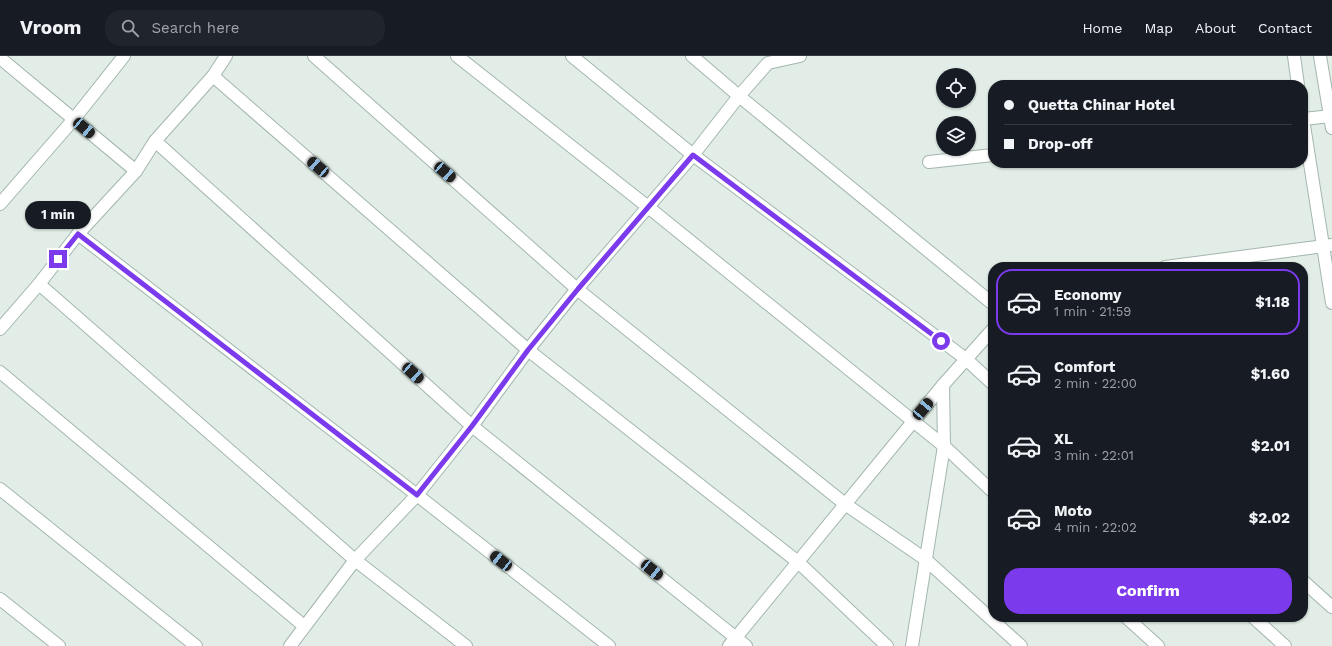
<!DOCTYPE html>
<meta charset="utf-8">
<style>
body{margin:0;font-family:"Work Sans",sans-serif;background:#20242c;color:#f1f3f6;height:100vh;display:flex;flex-direction:column;font-size:15px;white-space:nowrap}
*{box-sizing:border-box;margin:0}
p{font-size:13px;color:#9ea1a6}
.icon{flex:none;width:22px;height:22px;fill:none;stroke:currentColor;stroke-width:2;stroke-linecap:round;stroke-linejoin:round}
.map{position:relative;flex:1;overflow:hidden}
.details{position:absolute;left:988px;top:206px;width:320px;height:360px;display:flex;flex-direction:column;background:#171b24;border-radius:16px;box-shadow:0 1px 3px #0004}
.details>*{flex:none}
.banner{position:absolute;left:988px;top:24px;width:320px;height:88px;border-radius:16px;box-shadow:0 1px 3px #0004;display:grid;align-content:center;height:88px;padding:0 16px;background:#171b24}
.controls{position:absolute;left:936px;top:12px;display:grid;gap:8px}
.controls a{display:grid;place-items:center;width:40px;height:40px;border-radius:50%;background:#171b24;box-shadow:0 1px 3px #0004;font-size:20px}
.end{position:absolute;width:18px;height:18px;margin:-9px;border:5px solid #7c3aed;background:#fff;box-shadow:0 0 0 2px #fff}
.from{border-radius:50%}
.bubble{position:absolute;height:28px;border-radius:14px;background:#171b24;box-shadow:0 1px 3px #0004;font-size:13px;font-weight:700;line-height:28px;text-align:center}
.car{position:absolute;width:12px;height:24px;margin:-12px -6px;border-radius:5px;box-shadow:0 0 3px 1px #0007;background:linear-gradient(#222 24%,#8ab4d8 0 40%,#222 0 76%,#8ab4d8 0 86%,#222 0)}
.banner b{display:flex;align-items:center;gap:14px;height:38px;font-size:15px}
.banner b+b{border-top:1px solid #363941}
.banner i{width:10px;height:10px;background:#f1f3f6}
ul{padding:7px 0 0;list-style:none}
li{display:flex;align-items:center;gap:12px;height:66px;margin:0 8px 6px;padding:0 8px;border:2px solid transparent;border-radius:16px}
li div{flex:1}
li b{display:block;font-size:15px}
li em{font-style:normal;font-weight:700}
li.current{border-color:#7c3aed}
li>.icon{width:36px;height:36px;stroke-width:1.5}
.primary-button{display:flex;gap:8px;margin-top:auto;padding:8px 16px}
.primary-button a{flex:1;height:46px;border-radius:16px;background:#7c3aed;color:#fff;font-size:16px;font-weight:700;line-height:46px;text-align:center}
header{display:flex;align-items:center;gap:24px;box-sizing:border-box;height:56px;padding:0 20px;background:#171b24;border-bottom:1px solid #363941}
header strong{font-size:19px}
nav{display:flex;gap:22px;margin-inline-start:auto;font-size:14px}
.search{width:280px;height:36px;background:#20242c;display:flex;align-items:center;gap:10px;box-sizing:border-box;padding:0 14px;border-radius:16px;color:#9ea1a6;font-size:15px}
.map>svg:first-child{display:block}
</style>
<header>
<strong>Vroom</strong>
<div class="search"><svg class="icon" aria-label="search" viewBox="0 0 24 24"><circle cx="10" cy="10" r="6"/><path d="M15 15l6 6"/></svg>Search here</div>
<nav><a>Home</a><a>Map</a><a>About</a><a>Contact</a></nav>
</header>
<div class="map">
<svg width="1332" height="590" viewBox="0 0 1332 590">
<rect width="100%" height="100%" fill="#e1ede6"/>
<g fill="none" stroke-linecap="round" stroke-linejoin="round">
<defs>
<g id="minor">
<path d="M 314,0 L 577,233 L 845,448 L 925,503 L 1021,590"/>
<path d="M 457,0 L 648,151 L 913,365 L 944,390 L 993,436"/>
<path d="M 572,0 L 693,99 L 966,303 L 993,328"/>
<path d="M 1294,0 L 1298,29"/>
<path d="M 1320,0 L 1332,72"/>
<path d="M 0,2 L 136,115"/>
<path d="M 213,20 L 528,294 L 798,506 L 887,590"/>
<path d="M 1303,63 L 1332,247"/>
<path d="M 1303,63 L 1332,60"/>
<path d="M 155,85 L 472,370 L 746,590"/>
<path d="M 929,106 L 993,99"/>
<path d="M 0,148 L 74,63 L 124,0"/>
<path d="M 78,178 L 417,439 L 609,590"/>
<path d="M 1165,211 L 1332,189"/>
<path d="M 39,228 L 355,504 L 466,590"/>
<path d="M 0,273 L 39,228 L 78,178 L 136,115 L 155,85 L 213,20 L 226,0"/>
<path d="M 0,316 L 304,570"/>
<path d="M 0,433 L 196,590"/>
<path d="M 0,543 L 59,590"/>
<path d="M 1126,561 L 1158,590"/>
<path d="M 1253,561 L 1285,590"/>
<path d="M 290,590 L 355,504 L 417,439 L 472,370 L 528,294 L 577,233 L 693,99 L 739,40 L 768,7 L 800,0"/>
<path d="M 912,590 L 944,390 L 943,329"/>
</g>
<g id="tertiary">
<path d="M 692,0 L 739,40 L 993,248"/>
<path d="M 1303,525 L 1332,551"/>
<path d="M 729,590 L 943,329 L 993,273"/>
</g>
</defs>
<use href="#minor" stroke="#a3b6ad" stroke-width="14"/>
<use href="#tertiary" stroke="#a3b6ad" stroke-width="14"/>
<use href="#minor" stroke="#fff" stroke-width="12"/>
<use href="#tertiary" stroke="#fff" stroke-width="12"/>
</g>
<g fill="none" stroke-linecap="round" stroke-linejoin="round">
<path stroke="#7c3aed" stroke-width="5" d="M 58,203 L 78,178 L 417,439 L 472,370 L 528,294 L 578,233 L 693,99 L 941,285"/>
</g>
</svg>
<div class="controls">
<a><svg class="icon" aria-label="locate" viewBox="0 0 24 24"><circle cx="12" cy="12" r="6"/><path d="M12 2v4M12 18v4M2 12h4M18 12h4"/></svg></a>
<a><svg class="icon" aria-label="layers" viewBox="0 0 24 24"><path d="M12 4l9 5-9 5-9-5zM3 14l9 5 9-5"/></svg></a>
</div>
<i class="end from" style="left:941px;top:285px"></i>
<i class="end" style="left:58px;top:203px"></i>
<div class="bubble" style="left:25px;top:145px;width:66px">1 min</div>
<i class="car" style="left:84px;top:72px;rotate:130deg"></i>
<i class="car" style="left:318px;top:111px;rotate:311deg"></i>
<i class="car" style="left:445px;top:116px;rotate:131deg"></i>
<i class="car" style="left:413px;top:317px;rotate:132deg"></i>
<i class="car" style="left:923px;top:353px;rotate:40deg"></i>
<i class="car" style="left:501px;top:505px;rotate:308deg"></i>
<i class="car" style="left:652px;top:514px;rotate:129deg"></i>
<div class="banner">
<b><i class="from"></i>Quetta Chinar Hotel</b>
<b><i></i>Drop-off</b>
</div>
<section class="details">
<ul>
<li class="current"><svg class="icon" aria-label="car" viewBox="0 0 24 24"><path d="M5 17H2v-5l4-1 3-4h7l3 4 3 1v5h-3M9 17h6M6 11h13"/><circle cx="7" cy="17" r="2"/><circle cx="17" cy="17" r="2"/></svg><div><b>Economy</b><p>1 min · 21:59</p></div><em>$1.18</em></li>
<li><svg class="icon" aria-label="car" viewBox="0 0 24 24"><path d="M5 17H2v-5l4-1 3-4h7l3 4 3 1v5h-3M9 17h6M6 11h13"/><circle cx="7" cy="17" r="2"/><circle cx="17" cy="17" r="2"/></svg><div><b>Comfort</b><p>2 min · 22:00</p></div><em>$1.60</em></li>
<li><svg class="icon" aria-label="car" viewBox="0 0 24 24"><path d="M5 17H2v-5l4-1 3-4h7l3 4 3 1v5h-3M9 17h6M6 11h13"/><circle cx="7" cy="17" r="2"/><circle cx="17" cy="17" r="2"/></svg><div><b>XL</b><p>3 min · 22:01</p></div><em>$2.01</em></li>
<li><svg class="icon" aria-label="car" viewBox="0 0 24 24"><path d="M5 17H2v-5l4-1 3-4h7l3 4 3 1v5h-3M9 17h6M6 11h13"/><circle cx="7" cy="17" r="2"/><circle cx="17" cy="17" r="2"/></svg><div><b>Moto</b><p>4 min · 22:02</p></div><em>$2.02</em></li>
</ul>
<div class="primary-button"><a>Confirm</a></div>
</section>
</div>
